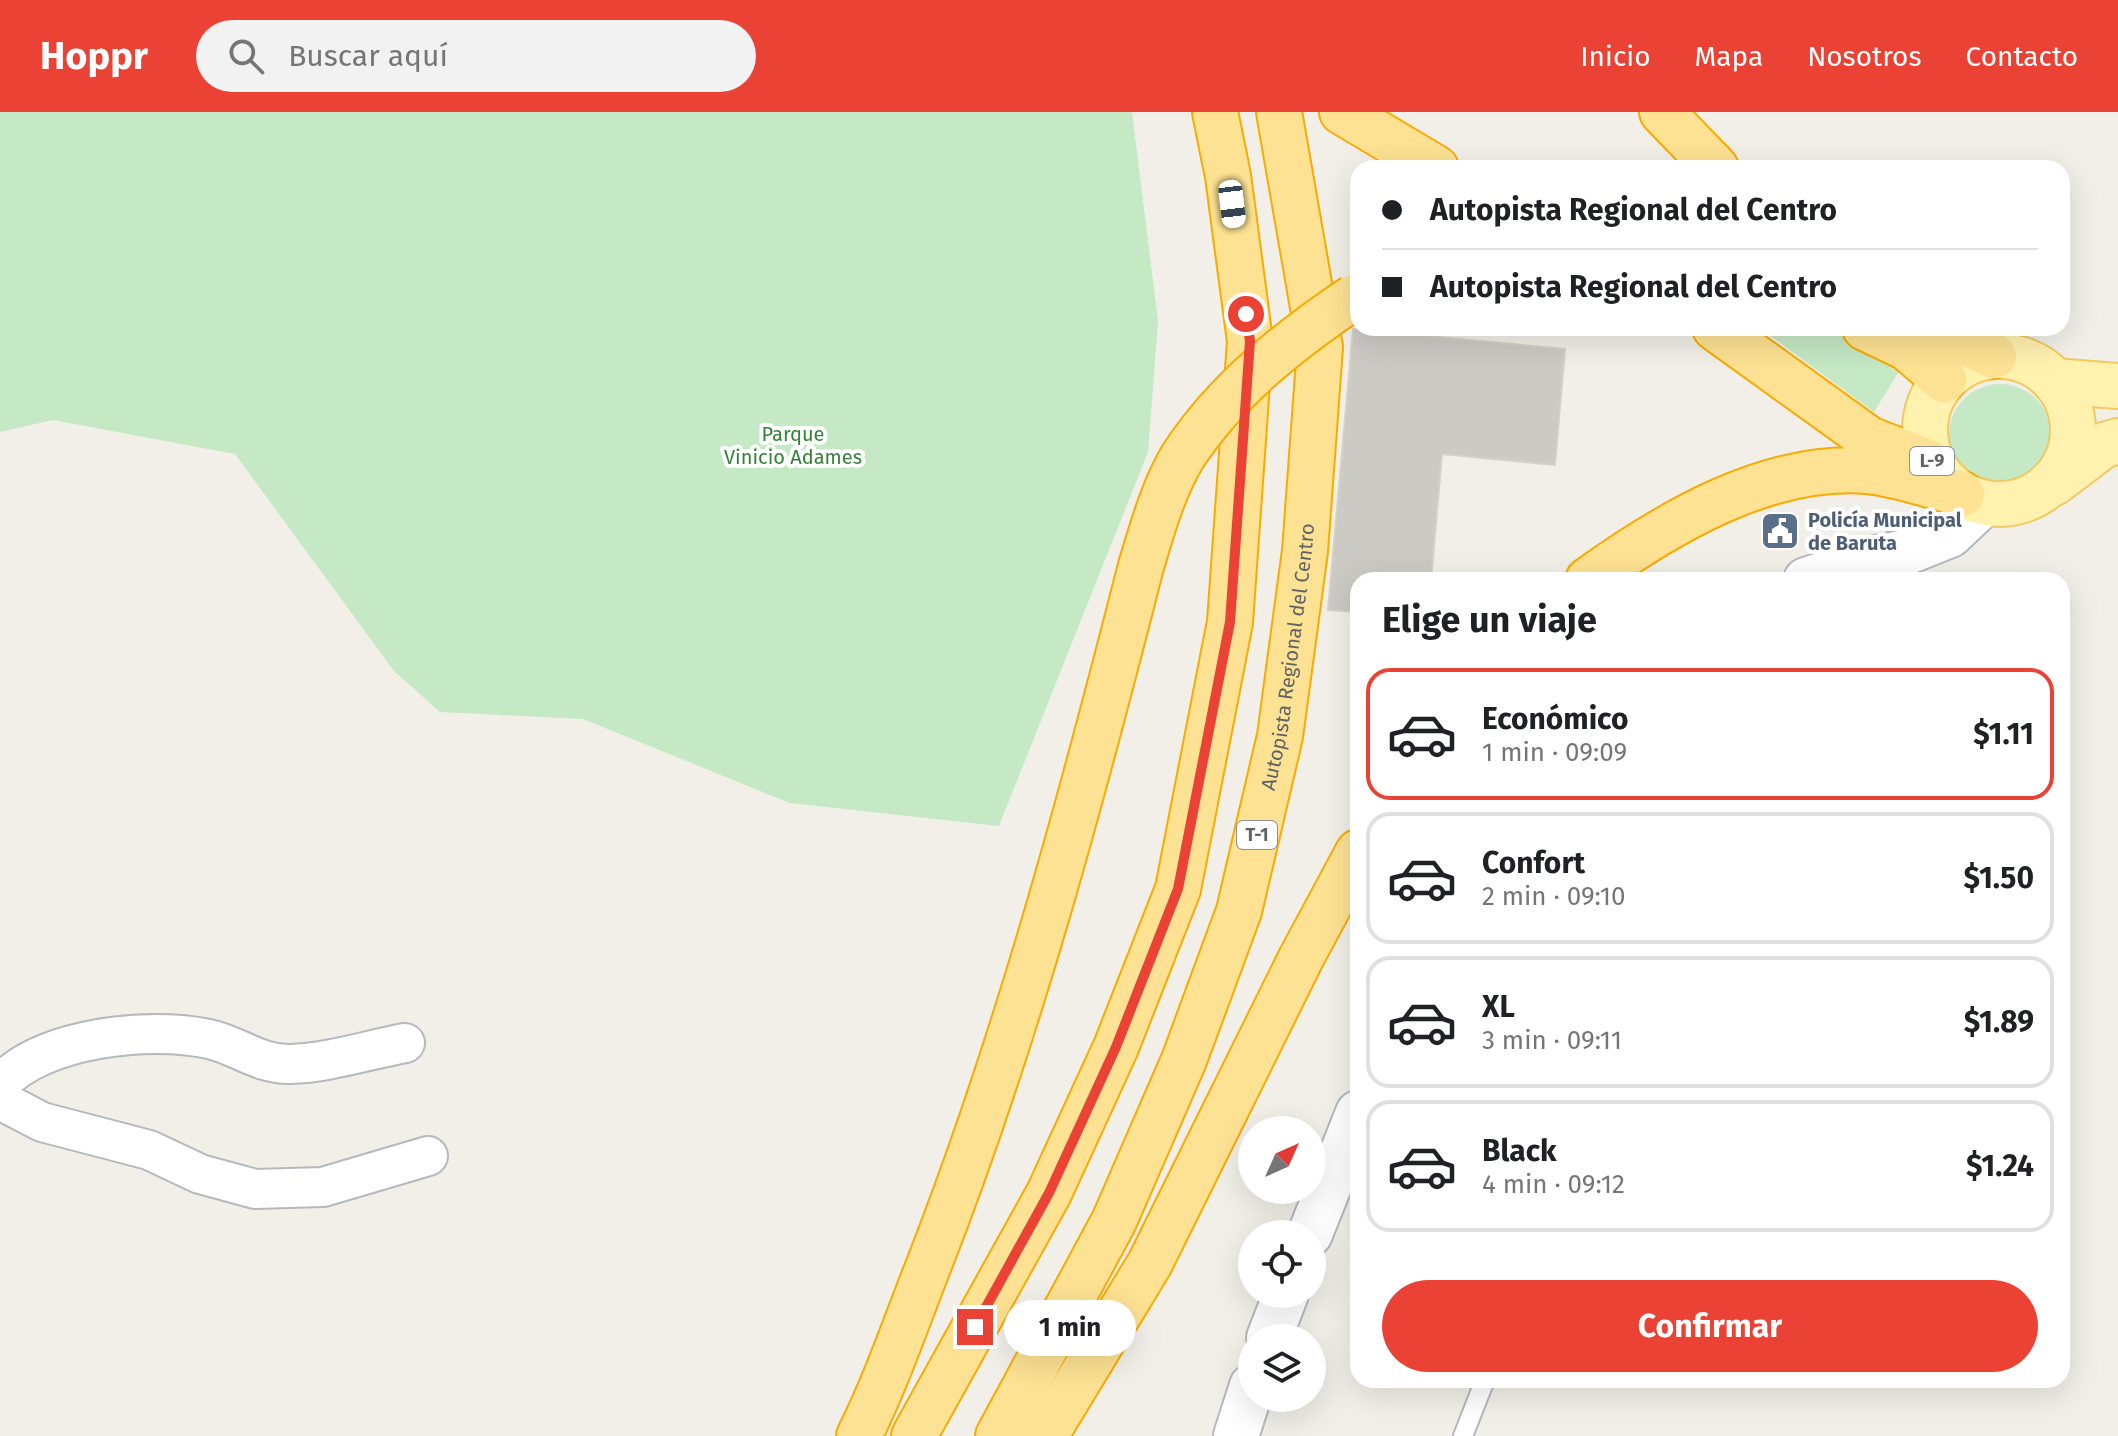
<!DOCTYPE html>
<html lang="es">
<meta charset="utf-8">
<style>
body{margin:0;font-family:"Fira Sans",sans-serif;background:#f2f2f2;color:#202124;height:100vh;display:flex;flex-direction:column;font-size:30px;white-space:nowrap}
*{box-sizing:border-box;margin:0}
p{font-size:26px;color:#757577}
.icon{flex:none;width:44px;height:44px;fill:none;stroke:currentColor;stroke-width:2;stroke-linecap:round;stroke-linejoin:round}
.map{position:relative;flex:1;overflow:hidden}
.sheet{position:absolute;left:1350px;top:460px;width:720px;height:816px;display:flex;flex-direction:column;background:#fff;border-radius:24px;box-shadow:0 8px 32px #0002}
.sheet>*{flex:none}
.hud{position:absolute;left:1350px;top:48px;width:720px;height:176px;border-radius:24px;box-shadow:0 8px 32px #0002;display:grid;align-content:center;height:176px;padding:0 32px;background:#fff}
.needle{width:52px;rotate:45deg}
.controls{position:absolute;left:1238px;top:1004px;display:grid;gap:16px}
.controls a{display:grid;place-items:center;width:88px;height:88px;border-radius:50%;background:#fff;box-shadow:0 8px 32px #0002;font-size:40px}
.end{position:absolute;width:36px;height:36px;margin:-18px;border:10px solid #ea4335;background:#fff;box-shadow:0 0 0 4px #fff}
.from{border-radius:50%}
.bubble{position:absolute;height:56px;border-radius:28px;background:#fff;box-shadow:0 8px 32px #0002;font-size:26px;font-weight:700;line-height:56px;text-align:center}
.car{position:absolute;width:24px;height:48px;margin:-24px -12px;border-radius:10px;box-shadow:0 0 6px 2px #0007;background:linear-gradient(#fff 24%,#345 0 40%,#fff 0 76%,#345 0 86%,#fff 0)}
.hud b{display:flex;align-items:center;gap:28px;height:76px;font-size:30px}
.hud b+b{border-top:2px solid #e0e0e0}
.hud i{width:20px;height:20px;background:#202124}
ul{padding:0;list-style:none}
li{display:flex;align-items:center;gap:24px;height:132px;margin:0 16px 12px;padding:0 16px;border:4px solid #e0e0e0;border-radius:24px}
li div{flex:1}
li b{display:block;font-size:30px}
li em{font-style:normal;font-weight:700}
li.current{border-color:#ea4335}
li>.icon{width:72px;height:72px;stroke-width:1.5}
h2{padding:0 32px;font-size:36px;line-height:96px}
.button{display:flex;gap:16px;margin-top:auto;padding:16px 32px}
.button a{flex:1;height:92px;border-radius:48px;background:#ea4335;color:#fff;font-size:32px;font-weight:700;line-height:92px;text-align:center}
header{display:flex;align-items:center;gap:48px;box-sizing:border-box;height:112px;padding:0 40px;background:#ea4335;color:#fff}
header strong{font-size:38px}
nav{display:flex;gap:44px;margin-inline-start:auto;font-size:28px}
.search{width:560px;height:72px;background:#f2f2f2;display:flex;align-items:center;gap:20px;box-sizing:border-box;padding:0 28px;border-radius:44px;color:#757577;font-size:30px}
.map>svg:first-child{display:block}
</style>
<header>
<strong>Hoppr</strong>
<div class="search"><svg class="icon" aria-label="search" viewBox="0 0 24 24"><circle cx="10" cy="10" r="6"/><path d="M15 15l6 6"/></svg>Buscar aquí</div>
<nav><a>Inicio</a><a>Mapa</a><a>Nosotros</a><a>Contacto</a></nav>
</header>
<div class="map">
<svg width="2118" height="1324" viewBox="0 0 2118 1324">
<rect width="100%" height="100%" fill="#f1efe8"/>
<g fill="#c5e8c5">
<path d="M 0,0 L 1132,0 L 1158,209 L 1148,340 L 999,714 L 790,691 L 583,607 L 440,600 L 394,559 L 235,342 L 53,308 L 0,320 Z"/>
<path d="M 1760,216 L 1853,216 L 1910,241 L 1874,300 Z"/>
<circle cx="2000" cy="323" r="51"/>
</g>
<path fill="#cccac5" stroke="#d6d1c6" stroke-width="2" d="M 1353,217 L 1565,237 L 1555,353 L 1442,342 L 1431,468 L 1358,468 L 1358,500 L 1328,498 Z"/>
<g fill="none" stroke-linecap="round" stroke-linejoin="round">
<defs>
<path id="service" d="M 1463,1324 L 1485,1268"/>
<g id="minor">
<path d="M 0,972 C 43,925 150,914 209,927 C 237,933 260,953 290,952 C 328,951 368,938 405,931"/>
<path d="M 0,988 L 42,1010 L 149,1038 L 200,1062 L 255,1077 L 323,1075 L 428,1044"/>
</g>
<g id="tertiary">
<path d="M 1806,468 L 1867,448 L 1910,439 L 1950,423 L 1984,391"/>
<path d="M 1310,1122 L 1358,1001"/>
<path d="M 1269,1226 L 1286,1182"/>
<path d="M 1236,1324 L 1252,1274"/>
</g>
<g id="primary">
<circle cx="1999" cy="318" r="74"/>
<path d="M 2054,269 L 2118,274"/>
<path d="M 2054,371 L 2104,333 L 2118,329"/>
</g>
<g id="motorway">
<path d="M 1342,0 L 1436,56"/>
<path d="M 1662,0 L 1716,56"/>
<path d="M 1715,216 L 1869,327 L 1928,350"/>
<path d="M 1865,216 L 1907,236 L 1944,268"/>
<path d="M 1934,216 L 1994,244"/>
<path d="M 1588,468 C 1666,412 1767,351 1867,359 C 1898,362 1931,374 1962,382"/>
<path d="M 859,1324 C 887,1268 907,1208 930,1150 C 1018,924 1081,689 1141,454"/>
<path d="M 914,1324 L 1049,1081 L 1116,935 L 1178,777 L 1230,510 L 1250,229 L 1228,64 L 1215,0"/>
<path id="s1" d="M 998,1324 L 1114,1109 L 1184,948 L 1239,799 L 1280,624 L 1305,439 L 1320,235 L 1279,0"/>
<path d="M 1045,1324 L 1150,1151 L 1301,846 L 1358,740"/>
</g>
</defs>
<use href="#service" stroke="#b5b8bc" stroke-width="22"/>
<use href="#minor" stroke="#b5b8bc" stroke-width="42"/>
<use href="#tertiary" stroke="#b5b8bc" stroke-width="48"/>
<use href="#primary" stroke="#f2c960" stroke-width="48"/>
<use href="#motorway" stroke="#f9ab00" stroke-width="48"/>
<use href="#service" stroke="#fff" stroke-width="18"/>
<use href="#minor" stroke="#fff" stroke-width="38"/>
<use href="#tertiary" stroke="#fff" stroke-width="44"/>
<use href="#primary" stroke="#fff2af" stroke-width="44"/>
<use href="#motorway" stroke="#fde293" stroke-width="44"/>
<defs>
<path id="motorway-bridge" d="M 1141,454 C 1152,418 1163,377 1183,344 C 1226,278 1290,228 1354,185"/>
</defs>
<use href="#motorway-bridge" stroke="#f9ab00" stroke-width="48" stroke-linecap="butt"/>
<use href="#motorway-bridge" stroke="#fde293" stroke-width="44"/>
</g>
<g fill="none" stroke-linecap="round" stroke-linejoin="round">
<path stroke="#ea4335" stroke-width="10" d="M 975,1215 L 1049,1081 L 1116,935 L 1178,777 L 1230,510 L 1250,229 L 1246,202"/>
</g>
<defs>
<symbol id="civic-square" viewBox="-11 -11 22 22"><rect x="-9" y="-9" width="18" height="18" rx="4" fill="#5c6f8a" stroke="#fff"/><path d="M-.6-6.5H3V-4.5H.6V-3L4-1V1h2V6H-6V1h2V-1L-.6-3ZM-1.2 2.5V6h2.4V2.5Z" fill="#fff"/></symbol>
</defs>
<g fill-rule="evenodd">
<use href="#civic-square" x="1758" y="397" width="44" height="44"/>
</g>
<g text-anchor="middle" stroke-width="8" stroke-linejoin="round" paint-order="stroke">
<g fill="#fff" stroke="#8f9295" stroke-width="2">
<rect x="1910" y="335" width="44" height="28" rx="6"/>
<rect x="1237" y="709" width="40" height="28" rx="6"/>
</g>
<g font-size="18" font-weight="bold" fill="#5f6368">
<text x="1932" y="355">L-9</text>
<text x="1257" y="729">T-1</text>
</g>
<g font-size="20" fill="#348238" stroke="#fff">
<text x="793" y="329">Parque<tspan x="793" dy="23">Vinicio Adames</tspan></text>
</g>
<g font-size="20" font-weight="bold" fill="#4e5e75" stroke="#fff" text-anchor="start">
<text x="1808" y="415">Policía Municipal<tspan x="1808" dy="23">de Baruta</tspan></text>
</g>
<g font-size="20" fill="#5f6368" stroke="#fff">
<text dy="7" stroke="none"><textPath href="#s1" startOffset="838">Autopista Regional del Centro</textPath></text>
</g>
</g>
</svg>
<div class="controls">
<a><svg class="needle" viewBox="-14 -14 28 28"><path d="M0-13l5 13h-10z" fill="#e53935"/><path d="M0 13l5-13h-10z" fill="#757577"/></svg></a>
<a><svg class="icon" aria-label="locate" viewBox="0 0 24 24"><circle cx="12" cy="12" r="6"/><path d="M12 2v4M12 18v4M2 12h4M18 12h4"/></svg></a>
<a><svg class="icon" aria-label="layers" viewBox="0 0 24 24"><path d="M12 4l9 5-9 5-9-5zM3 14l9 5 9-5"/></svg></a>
</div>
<i class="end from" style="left:1246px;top:202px"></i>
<i class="end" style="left:975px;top:1215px"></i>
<div class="bubble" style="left:1004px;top:1188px;width:132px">1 min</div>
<i class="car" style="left:1232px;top:92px;rotate:173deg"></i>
<div class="hud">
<b><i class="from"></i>Autopista Regional del Centro</b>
<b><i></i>Autopista Regional del Centro</b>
</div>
<section class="sheet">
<h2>Elige un viaje</h2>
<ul>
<li class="current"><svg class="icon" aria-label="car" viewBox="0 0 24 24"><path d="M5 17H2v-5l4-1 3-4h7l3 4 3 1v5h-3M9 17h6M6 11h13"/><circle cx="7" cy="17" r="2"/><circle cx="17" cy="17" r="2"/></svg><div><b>Económico</b><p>1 min · 09:09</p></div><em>$1.11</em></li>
<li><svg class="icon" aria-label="car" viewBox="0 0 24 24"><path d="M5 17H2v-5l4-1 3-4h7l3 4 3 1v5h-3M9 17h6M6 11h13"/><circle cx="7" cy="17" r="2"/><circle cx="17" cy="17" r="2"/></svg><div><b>Confort</b><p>2 min · 09:10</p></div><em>$1.50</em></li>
<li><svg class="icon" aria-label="car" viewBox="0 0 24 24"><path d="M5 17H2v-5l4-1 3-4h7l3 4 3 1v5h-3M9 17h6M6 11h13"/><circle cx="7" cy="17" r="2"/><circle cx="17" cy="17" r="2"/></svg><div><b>XL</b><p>3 min · 09:11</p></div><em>$1.89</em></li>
<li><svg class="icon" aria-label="car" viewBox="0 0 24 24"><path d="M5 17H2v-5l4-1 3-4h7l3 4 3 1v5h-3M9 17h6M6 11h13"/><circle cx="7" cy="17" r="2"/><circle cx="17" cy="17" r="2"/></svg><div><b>Black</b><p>4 min · 09:12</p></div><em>$1.24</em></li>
</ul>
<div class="button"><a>Confirmar</a></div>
</section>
</div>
